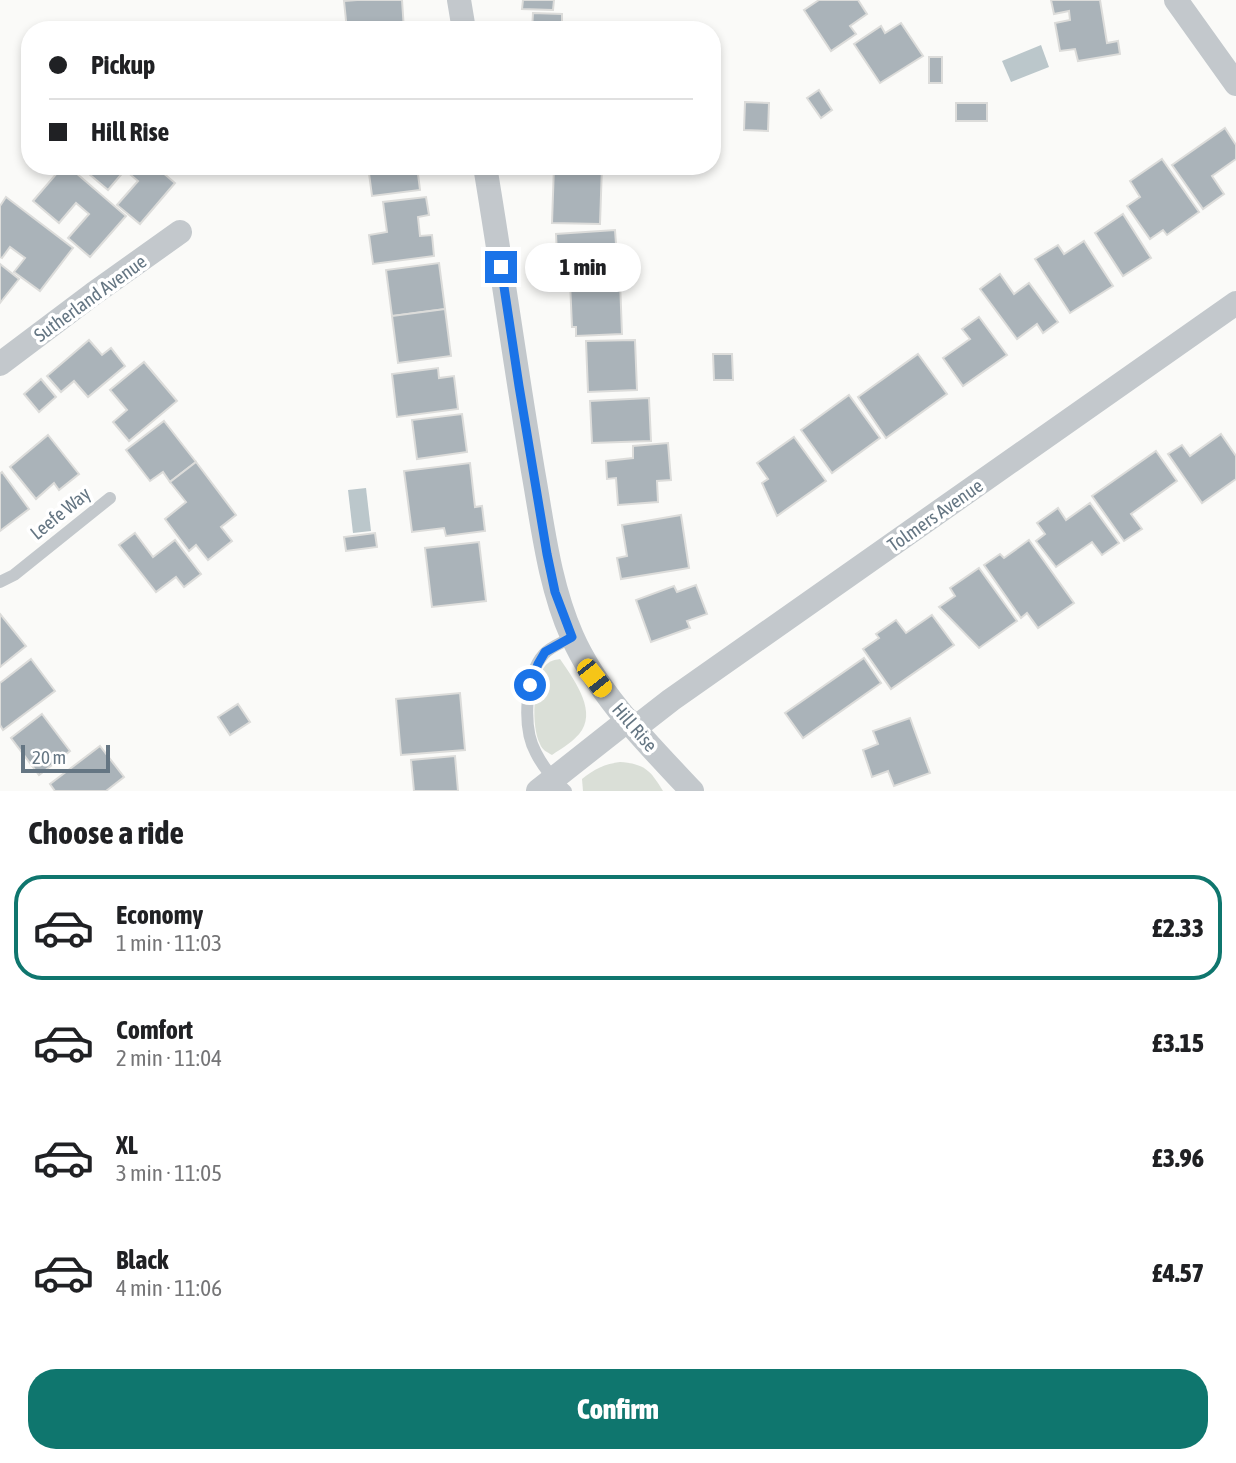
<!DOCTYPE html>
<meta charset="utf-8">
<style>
body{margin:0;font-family:"Asap Condensed",sans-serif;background:#f2f2f2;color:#202124;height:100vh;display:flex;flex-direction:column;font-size:26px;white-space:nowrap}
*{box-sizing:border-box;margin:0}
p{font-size:23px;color:#757577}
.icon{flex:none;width:38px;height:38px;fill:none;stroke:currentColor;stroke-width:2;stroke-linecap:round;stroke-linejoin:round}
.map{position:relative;height:791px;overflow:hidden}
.drawer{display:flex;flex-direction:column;background:#fff;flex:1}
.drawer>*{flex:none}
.hud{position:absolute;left:21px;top:21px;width:700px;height:154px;border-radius:28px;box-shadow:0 4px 10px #0003;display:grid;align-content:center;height:154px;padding:0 28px;background:#fff}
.scale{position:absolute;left:21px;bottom:18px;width:89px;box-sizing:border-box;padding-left:7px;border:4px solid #657683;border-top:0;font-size:19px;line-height:24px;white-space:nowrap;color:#657683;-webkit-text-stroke:5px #fff;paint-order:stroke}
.end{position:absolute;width:32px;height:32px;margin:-16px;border:9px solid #1a73e8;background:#fff;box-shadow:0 0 0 4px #fff}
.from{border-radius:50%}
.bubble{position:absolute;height:49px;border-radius:24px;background:#fff;box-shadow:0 4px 10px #0003;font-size:23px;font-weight:800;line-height:49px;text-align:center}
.car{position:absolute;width:21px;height:42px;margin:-21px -10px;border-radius:9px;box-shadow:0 0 5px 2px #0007;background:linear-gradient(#f5c518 24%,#345 0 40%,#f5c518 0 76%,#345 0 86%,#f5c518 0)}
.hud b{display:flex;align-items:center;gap:24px;height:66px;font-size:26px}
.hud b+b{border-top:2px solid #e0e0e0}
.hud i{width:18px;height:18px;background:#202124}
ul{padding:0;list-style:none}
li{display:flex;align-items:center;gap:21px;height:105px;margin:0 14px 10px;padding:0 14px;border:4px solid transparent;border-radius:28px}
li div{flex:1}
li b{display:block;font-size:26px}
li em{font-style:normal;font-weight:800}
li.on{border-color:#0f766e}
li>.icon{width:63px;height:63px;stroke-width:1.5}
h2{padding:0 28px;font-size:32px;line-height:84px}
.primary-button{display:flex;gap:14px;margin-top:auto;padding:14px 28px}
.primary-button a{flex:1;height:80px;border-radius:28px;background:#0f766e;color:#fff;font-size:28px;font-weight:800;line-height:80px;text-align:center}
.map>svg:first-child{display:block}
</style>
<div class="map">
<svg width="1236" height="791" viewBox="0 0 1236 791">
<rect width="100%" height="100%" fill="#fafaf8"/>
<g fill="#dadfd7">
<path d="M 560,659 C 572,677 596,708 582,730 C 575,741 562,748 552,755 C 547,752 542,750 540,744 C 531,726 533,682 545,666 C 549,661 554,660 560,659 Z"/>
<path d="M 620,762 C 645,764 650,770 663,791 L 583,791 L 582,779 C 594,769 605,764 620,762 Z"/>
</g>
<g fill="#bbc7cb">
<path d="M 1041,45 L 1049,67 L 1011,82 L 1002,61 Z"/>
<path d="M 366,488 L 371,531 L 353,533 L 348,490 Z"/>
</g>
<g fill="#aab3b9" stroke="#dcdcda" stroke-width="2">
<path d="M 357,0 L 402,0 L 404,30 L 347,30 L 344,1 Z"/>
<path d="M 523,0 L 554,0 L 553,10 L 522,9 Z"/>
<path d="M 819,0 L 858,0 L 867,14 L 850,26 L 856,34 L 831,51 L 804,10 Z"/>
<path d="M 1051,0 L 1100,0 L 1107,43 L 1118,41 L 1120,54 L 1078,61 L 1075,49 L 1060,51 L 1055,23 L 1070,20 L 1069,11 L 1054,14 Z"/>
<path d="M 533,13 L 562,14 L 562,30 L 532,30 Z"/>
<path d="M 901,23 L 923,56 L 880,83 L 854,44 L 881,26 L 885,33 Z"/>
<rect x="929" y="57" width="13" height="26"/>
<path d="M 819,90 L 832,110 L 821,118 L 807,98 Z"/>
<path d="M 745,102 L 769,103 L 768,131 L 744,130 Z"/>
<rect x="956" y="103" width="31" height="18"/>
<path d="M 1225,128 L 1236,145 L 1236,159 L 1212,176 L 1224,194 L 1203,209 L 1172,165 Z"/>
<path d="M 1162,159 L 1199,212 L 1167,235 L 1163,230 L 1150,239 L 1127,206 L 1140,197 L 1130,181 Z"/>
<path d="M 63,166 L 68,166 L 126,216 L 90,257 L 68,238 L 89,214 L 76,203 L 59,223 L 33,201 Z"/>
<path d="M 84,166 L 155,166 L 175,183 L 140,224 L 117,205 L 138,181 L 125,170 L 108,190 L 82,168 Z"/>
<path d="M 368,166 L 417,166 L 420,190 L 372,196 Z"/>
<path d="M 554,166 L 602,166 L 600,224 L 552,223 Z"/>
<path d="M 6,197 L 73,248 L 40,291 L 14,272 L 25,258 L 10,247 L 2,258 L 0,257 L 0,206 Z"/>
<path d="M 426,197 L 429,215 L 418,217 L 420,236 L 432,235 L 434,256 L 373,264 L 369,235 L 387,232 L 383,202 Z"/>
<path d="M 1123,214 L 1151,258 L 1123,276 L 1095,233 Z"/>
<path d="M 615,230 L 618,272 L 558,276 L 556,234 Z"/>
<path d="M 1084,241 L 1113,286 L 1070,313 L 1035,259 L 1058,245 L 1064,254 Z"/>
<path d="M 439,263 L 445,309 L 392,316 L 386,270 Z"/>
<path d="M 0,264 L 19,279 L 0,303 Z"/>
<path d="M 1000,274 L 1014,294 L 1029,283 L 1058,322 L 1043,333 L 1037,324 L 1017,339 L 980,289 Z"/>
<path d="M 620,281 L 622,334 L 576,336 L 576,327 L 572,327 L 570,282 Z"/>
<path d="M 445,309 L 451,356 L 398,363 L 392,316 Z"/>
<path d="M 979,317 L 1007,355 L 963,386 L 943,358 L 970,339 L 962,329 Z"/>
<path d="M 89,340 L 102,355 L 111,348 L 125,366 L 88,397 L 74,381 L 61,392 L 47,376 Z"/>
<path d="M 635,340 L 637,390 L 588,392 L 586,341 Z"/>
<path d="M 713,354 L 732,354 L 733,380 L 714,380 Z"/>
<path d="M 918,354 L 947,394 L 886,438 L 858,397 Z"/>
<path d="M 144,362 L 177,401 L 129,441 L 113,422 L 127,410 L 110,390 Z"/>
<path d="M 438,368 L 439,378 L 454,376 L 458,409 L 397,417 L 392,374 Z"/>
<path d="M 41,379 L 56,397 L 39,412 L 24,394 Z"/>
<path d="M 849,395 L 880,438 L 832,473 L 801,430 Z"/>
<path d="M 649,398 L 651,441 L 592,443 L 590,401 Z"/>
<path d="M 462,414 L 467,452 L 417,459 L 412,420 Z"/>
<path d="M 164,421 L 196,462 L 170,482 L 163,472 L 150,481 L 126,450 Z"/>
<path d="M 1221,434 L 1236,456 L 1236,479 L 1202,503 L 1168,454 L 1182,445 L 1190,456 Z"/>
<path d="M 48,435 L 79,474 L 59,490 L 54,483 L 36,499 L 10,467 Z"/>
<path d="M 794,437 L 826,481 L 777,516 L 762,483 L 768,479 L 757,463 Z"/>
<path d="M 668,443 L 671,480 L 657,481 L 658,502 L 618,505 L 616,478 L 607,479 L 606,461 L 633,458 L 633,446 Z"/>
<path d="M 1156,451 L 1177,481 L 1131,514 L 1142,529 L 1124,541 L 1092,496 Z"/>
<path d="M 196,462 L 236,515 L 221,527 L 232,541 L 208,560 L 196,545 L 189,551 L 165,519 L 186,502 L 170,482 Z"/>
<path d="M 470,463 L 475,507 L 482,506 L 485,531 L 446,536 L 444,528 L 412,532 L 404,471 Z"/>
<path d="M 2,472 L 29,509 L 0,531 L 0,474 Z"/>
<path d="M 1090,503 L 1119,543 L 1102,555 L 1092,542 L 1056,567 L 1036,541 L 1045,534 L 1037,523 L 1058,508 L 1066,520 Z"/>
<path d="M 681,515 L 689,568 L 621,579 L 617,558 L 627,556 L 622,525 Z"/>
<path d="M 135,533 L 153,557 L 175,540 L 201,574 L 184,587 L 176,577 L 156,592 L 119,545 Z"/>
<path d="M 375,533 L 377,547 L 346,551 L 344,537 Z"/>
<path d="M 1029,540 L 1074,603 L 1038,628 L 1027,613 L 1021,618 L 984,565 L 1000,554 L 1004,558 Z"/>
<path d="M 479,542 L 486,601 L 432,607 L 425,548 Z"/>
<path d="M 979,568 L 1017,621 L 979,648 L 939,607 L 955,596 L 950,588 Z"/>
<path d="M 696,585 L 707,614 L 687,621 L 690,628 L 651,642 L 636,600 L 674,586 L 677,592 Z"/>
<path d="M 0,614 L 26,646 L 0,667 Z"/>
<path d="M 932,615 L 954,645 L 891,689 L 863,649 L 879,638 L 876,634 L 896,620 L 906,633 Z"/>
<path d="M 864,658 L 881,683 L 803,738 L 785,713 Z"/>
<path d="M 31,659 L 55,691 L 3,730 L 0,725 L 0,683 Z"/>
<path d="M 460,693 L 465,750 L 401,755 L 396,699 Z"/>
<path d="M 238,704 L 250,722 L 230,735 L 218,717 Z"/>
<path d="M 42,714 L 70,751 L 39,775 L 11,738 Z"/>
<path d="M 910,718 L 930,773 L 894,786 L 888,771 L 872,777 L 863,750 L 878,744 L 873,731 Z"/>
<path d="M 100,746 L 124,777 L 106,791 L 55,791 L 50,784 Z"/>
<path d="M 455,756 L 458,791 L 414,791 L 411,760 Z"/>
</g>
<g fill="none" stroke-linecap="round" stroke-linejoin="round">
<g stroke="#c3c8cc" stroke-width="12">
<path d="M 0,582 L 14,575 L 110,498"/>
<path d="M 566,791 C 554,780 543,767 536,753 C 522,728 525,675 544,654 C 551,646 564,642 572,637"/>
</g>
<g stroke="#c3c8cc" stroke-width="24">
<path d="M 459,0 L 464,30"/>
<path d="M 1176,0 L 1236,84"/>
<path d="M 485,166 C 502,268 516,370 533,471 C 543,527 549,584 572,636 C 598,695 649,745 692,791"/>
<path d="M 0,364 L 93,294 L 180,232"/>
<path d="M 635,728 L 671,700 L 1236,303"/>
<path d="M 538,791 L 628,720"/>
</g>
</g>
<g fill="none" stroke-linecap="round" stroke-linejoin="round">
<path stroke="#1a73e8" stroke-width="9" d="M 501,267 L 519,386 L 547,554 L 555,592 L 572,637 L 545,652 L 538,664 L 530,685"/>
</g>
<g text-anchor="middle" stroke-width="7" stroke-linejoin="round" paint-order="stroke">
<g font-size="19" fill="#657683" stroke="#fff">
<text transform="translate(90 298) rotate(-36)" y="7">Sutherland Avenue</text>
<text transform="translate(60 513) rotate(-39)" y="7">Leefe Way</text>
<text transform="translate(935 515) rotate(-35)" y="7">Tolmers Avenue</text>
<text transform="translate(635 727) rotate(49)" y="7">Hill Rise</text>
</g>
</g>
</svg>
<div class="scale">20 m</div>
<i class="end from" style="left:530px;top:685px"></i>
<i class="end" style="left:501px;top:267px"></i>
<div class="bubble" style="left:525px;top:243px;width:116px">1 min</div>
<i class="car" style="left:594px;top:678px;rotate:142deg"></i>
<div class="hud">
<b><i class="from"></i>Pickup</b>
<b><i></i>Hill Rise</b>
</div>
</div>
<section class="drawer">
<h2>Choose a ride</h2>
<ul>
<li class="on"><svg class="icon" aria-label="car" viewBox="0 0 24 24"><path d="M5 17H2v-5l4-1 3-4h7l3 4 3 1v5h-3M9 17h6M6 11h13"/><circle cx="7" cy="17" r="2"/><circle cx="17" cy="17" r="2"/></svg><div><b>Economy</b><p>1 min · 11:03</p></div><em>£2.33</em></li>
<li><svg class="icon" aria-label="car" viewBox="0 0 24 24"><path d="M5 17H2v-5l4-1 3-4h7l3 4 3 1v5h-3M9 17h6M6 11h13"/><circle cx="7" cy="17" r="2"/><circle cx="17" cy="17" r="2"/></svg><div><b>Comfort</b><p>2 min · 11:04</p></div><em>£3.15</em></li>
<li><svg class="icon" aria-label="car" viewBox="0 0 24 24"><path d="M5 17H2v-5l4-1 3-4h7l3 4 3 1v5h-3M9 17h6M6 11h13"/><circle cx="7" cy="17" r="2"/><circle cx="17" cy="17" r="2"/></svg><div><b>XL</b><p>3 min · 11:05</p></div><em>£3.96</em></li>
<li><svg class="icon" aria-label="car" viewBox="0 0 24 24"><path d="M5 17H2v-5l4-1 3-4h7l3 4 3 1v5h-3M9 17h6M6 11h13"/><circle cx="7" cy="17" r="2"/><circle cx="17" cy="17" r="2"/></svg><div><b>Black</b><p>4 min · 11:06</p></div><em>£4.57</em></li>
</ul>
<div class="primary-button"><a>Confirm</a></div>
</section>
